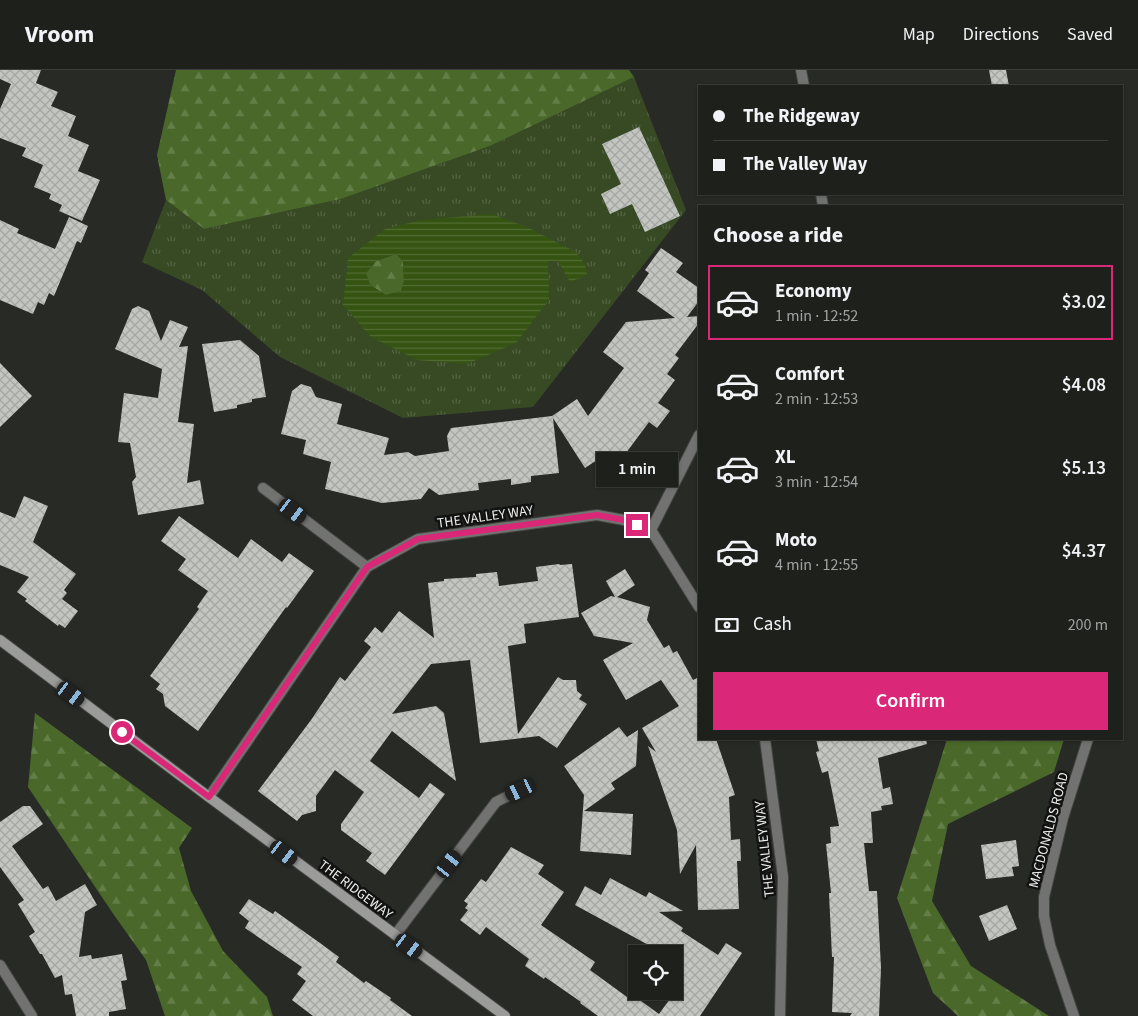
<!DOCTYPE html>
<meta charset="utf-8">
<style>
body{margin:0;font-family:"Source Sans 3",sans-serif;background:#262825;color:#f1f3f6;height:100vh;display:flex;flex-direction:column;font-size:19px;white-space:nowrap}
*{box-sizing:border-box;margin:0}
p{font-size:16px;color:#a1a3a3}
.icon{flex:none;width:28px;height:28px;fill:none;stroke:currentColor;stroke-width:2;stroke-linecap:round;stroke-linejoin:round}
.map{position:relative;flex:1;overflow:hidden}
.panel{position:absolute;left:698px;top:135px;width:425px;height:535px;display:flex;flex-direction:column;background:#1e201c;border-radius:0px;box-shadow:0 1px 4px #0004,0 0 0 1px #3c3e3b}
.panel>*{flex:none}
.guide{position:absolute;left:698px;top:15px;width:425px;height:110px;border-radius:0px;box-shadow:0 1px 4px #0004,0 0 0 1px #3c3e3b;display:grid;align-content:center;height:110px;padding:0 15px;background:#1e201c}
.fabs{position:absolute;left:628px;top:875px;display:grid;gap:10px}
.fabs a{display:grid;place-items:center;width:55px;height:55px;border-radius:0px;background:#1e201c;box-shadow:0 1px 4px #0004,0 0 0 1px #3c3e3b;font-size:25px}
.end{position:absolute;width:22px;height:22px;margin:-11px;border:6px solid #db2777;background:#fff;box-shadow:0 0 0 2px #fff}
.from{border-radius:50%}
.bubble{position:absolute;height:35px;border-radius:0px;background:#1e201c;box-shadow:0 1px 4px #0004,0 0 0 1px #3c3e3b;font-size:16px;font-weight:600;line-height:35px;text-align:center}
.car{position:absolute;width:15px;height:30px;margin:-15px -8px;border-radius:6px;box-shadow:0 0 4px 1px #0007;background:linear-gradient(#222 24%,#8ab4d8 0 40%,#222 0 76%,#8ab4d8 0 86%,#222 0)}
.guide b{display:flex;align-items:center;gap:18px;height:48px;font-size:19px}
.guide b+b{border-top:1px solid #3c3e3b}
.guide i{width:12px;height:12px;background:#f1f3f6}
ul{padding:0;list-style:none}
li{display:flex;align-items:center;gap:15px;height:75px;margin:0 10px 8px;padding:0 5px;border:2px solid transparent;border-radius:0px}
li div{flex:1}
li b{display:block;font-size:19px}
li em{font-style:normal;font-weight:600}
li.current{border-color:#db2777}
li>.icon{width:45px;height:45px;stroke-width:1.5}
h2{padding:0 15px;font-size:22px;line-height:60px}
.pay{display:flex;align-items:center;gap:12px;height:55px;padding:0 15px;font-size:19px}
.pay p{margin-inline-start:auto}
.cta{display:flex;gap:10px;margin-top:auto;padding:10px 15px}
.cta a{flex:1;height:58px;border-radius:0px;background:#db2777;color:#fff;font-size:20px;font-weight:600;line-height:58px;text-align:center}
header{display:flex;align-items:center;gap:30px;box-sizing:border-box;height:70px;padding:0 25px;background:#1e201c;border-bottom:1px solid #3c3e3b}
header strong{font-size:24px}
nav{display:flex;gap:28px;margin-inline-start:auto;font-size:18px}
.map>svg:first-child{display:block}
</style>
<header>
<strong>Vroom</strong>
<nav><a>Map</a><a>Directions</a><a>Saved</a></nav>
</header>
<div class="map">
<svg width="1138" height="946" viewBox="0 0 1138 946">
<defs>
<pattern id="grass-tufts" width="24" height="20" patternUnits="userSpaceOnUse" patternTransform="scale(1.25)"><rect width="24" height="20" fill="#374a24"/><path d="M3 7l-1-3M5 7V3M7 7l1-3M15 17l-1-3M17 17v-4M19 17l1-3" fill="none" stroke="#546444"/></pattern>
<pattern id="forest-firs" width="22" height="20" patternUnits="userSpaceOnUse" patternTransform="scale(1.25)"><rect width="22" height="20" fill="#496829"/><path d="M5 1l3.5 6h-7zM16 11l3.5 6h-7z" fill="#647e48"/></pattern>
<pattern id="water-rules" width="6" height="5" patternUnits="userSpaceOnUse" patternTransform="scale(1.25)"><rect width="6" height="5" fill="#355311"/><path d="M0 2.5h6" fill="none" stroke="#536c34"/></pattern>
<pattern id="building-cross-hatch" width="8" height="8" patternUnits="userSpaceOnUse" patternTransform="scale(1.25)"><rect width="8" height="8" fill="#c2c5c0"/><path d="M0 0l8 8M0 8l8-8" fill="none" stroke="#a3a6a2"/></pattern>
</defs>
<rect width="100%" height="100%" fill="#282a26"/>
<path fill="url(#grass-tufts)" d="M 634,7 L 686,140 L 533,337 L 403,348 L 280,287 L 202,220 L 142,192 L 166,130 L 204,159 L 341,129 L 490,76 Z"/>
<g fill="url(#forest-firs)">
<path d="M 176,0 L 629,0 L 634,7 L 490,76 L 341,129 L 204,159 L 166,130 L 157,85 Z"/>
<path d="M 396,184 L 403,191 L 404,212 L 401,221 L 386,225 L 370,215 L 366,203 L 376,191 Z"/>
<path d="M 35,643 L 192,758 L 179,778 L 191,821 L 223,881 L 267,927 L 273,946 L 165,946 L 146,890 L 114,845 L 28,717 Z"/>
<path d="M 947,669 L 1064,669 L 1054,702 L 948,754 L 932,831 L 971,896 L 1049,946 L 958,946 L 933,923 L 897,828 Z"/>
</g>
<path fill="url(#water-rules)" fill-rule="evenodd" d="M 492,144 L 529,158 L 576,182 L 585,194 L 587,205 L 570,212 L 558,191 L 548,191 L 549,230 L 516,273 L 467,294 L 417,290 L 371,267 L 343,235 L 348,188 L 385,159 L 421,150 ZM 396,184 L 403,191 L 404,212 L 401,221 L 386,225 L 370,215 L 366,203 L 376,191 Z"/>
<g fill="url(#building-cross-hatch)">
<path d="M 0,0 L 41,0 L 36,13 L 58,22 L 51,36 L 76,46 L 68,66 L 89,75 L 78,101 L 100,110 L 82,151 L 59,141 L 62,135 L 49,129 L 51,124 L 34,117 L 43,95 L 22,86 L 26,78 L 0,68 L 0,39 L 11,14 L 0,9 Z"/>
<path d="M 989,0 L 1006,0 L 1009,16 L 992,16 Z"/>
<path d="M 639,57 L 680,146 L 645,162 L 632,134 L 610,144 L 601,124 L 621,114 L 602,74 Z"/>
<path d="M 69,147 L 88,156 L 81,173 L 77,171 L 54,226 L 49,223 L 44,235 L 38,232 L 33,244 L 0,230 L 0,150 L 19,159 L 17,163 L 55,179 Z"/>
<path d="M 661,178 L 683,193 L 676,202 L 699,218 L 699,231 L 687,247 L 699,246 L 699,253 L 675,285 L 679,288 L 667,304 L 675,310 L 658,333 L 670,341 L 657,358 L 649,352 L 626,383 L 631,390 L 613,401 L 603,386 L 585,398 L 553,348 L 559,403 L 531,406 L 531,412 L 511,415 L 511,409 L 478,413 L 479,420 L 454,423 L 439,425 L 429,418 L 421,429 L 382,433 L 325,419 L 331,392 L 303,384 L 306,370 L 281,364 L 292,321 L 301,314 L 311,317 L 316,327 L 342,334 L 337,354 L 389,368 L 384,385 L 408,382 L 415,386 L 449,381 L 447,366 L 451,358 L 552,346 L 577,329 L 588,346 L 624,298 L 603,282 L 626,252 L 675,248 L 637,221 L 649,203 L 645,200 Z"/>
<path d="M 138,236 L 149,241 L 161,271 L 170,250 L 188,257 L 179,277 L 188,276 L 178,352 L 194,354 L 187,413 L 200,410 L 204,434 L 138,445 L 132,412 L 136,407 L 130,373 L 118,372 L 124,323 L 158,328 L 162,299 L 115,279 L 132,239 Z"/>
<path d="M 240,270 L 259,286 L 266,327 L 252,329 L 252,332 L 237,335 L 237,338 L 214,342 L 202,274 Z"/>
<path d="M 0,293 L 32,326 L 0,357 Z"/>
<path d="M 24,426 L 48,436 L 33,472 L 76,504 L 64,520 L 67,523 L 62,529 L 78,541 L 65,558 L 59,554 L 58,556 L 25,531 L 27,529 L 17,522 L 29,507 L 0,495 L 0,442 L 15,448 Z"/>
<path d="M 179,446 L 238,488 L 251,469 L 282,492 L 289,483 L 314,501 L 287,538 L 286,537 L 198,661 L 165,636 L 163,624 L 156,619 L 160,614 L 150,606 L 199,539 L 197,537 L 208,521 L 178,500 L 186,489 L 161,471 Z"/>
<path d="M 559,494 L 560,495 L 572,494 L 579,547 L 524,554 L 526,573 L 508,576 L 518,664 L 558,607 L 563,610 L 576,610 L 577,621 L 582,625 L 579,629 L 587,634 L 557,678 L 539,666 L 480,673 L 470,590 L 431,594 L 392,644 L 436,636 L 444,643 L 456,711 L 392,661 L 370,691 L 419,728 L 430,713 L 445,724 L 385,805 L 366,791 L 372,783 L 341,760 L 341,754 L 364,722 L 335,700 L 316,726 L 316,741 L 302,745 L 297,751 L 258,721 L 311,650 L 340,607 L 345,611 L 371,577 L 364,571 L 375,557 L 382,563 L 399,541 L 434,568 L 428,513 L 444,511 L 444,509 L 476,507 L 476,504 L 497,502 L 499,516 L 538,511 L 536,497 Z"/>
<path d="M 625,499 L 635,515 L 617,527 L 650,537 L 647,550 L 664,578 L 669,575 L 673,583 L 677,581 L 693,610 L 699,607 L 699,669 L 716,669 L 735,725 L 729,727 L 731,770 L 740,769 L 741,791 L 737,791 L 739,839 L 698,840 L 696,775 L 680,804 L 677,760 L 648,676 L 656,682 L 642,658 L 679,636 L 661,610 L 626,630 L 603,590 L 633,573 L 594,566 L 581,543 L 611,526 L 615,527 L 606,511 Z"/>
<path d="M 619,657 L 627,667 L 638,660 L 636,696 L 611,713 L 615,719 L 584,741 L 633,744 L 631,785 L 580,781 L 584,725 L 564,696 Z"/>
<path d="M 816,669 L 926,669 L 927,674 L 878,688 L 883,719 L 890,717 L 893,734 L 881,736 L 882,740 L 871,742 L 873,773 L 864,773 L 869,821 L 877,821 L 881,898 L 879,946 L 850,946 L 852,943 L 832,942 L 834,887 L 832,887 L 829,823 L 831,823 L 826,774 L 831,773 L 830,757 L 839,756 L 828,701 L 822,703 L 816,682 L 819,681 Z"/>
<path d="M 23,736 L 30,736 L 43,754 L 12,776 L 43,819 L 48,816 L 56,831 L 85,814 L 97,835 L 85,842 L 79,887 L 91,885 L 92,889 L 122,884 L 127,910 L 121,911 L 126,939 L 109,942 L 109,946 L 76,946 L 72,924 L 65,925 L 62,905 L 55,908 L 42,884 L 40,884 L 29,866 L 35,862 L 18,834 L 24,830 L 0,797 L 0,752 Z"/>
<path d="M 1016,770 L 1019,796 L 1012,797 L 1014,806 L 986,809 L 981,775 Z"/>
<path d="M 511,777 L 544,795 L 538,804 L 564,822 L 541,855 L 595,892 L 590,900 L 627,927 L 630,923 L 659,944 L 682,912 L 674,907 L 674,884 L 665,884 L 575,835 L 585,816 L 601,825 L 610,808 L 646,827 L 649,822 L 683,841 L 659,842 L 683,858 L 681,861 L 718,885 L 726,873 L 742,883 L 700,946 L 598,946 L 580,933 L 581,932 L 545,907 L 544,909 L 525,896 L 529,889 L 486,857 L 480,865 L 460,850 L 468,840 L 465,838 L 468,834 L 464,831 L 481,809 L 486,812 Z"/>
<path d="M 249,829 L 273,844 L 275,841 L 320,873 L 339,887 L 336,892 L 364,913 L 366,911 L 391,928 L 390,930 L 412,946 L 313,946 L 292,930 L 306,911 L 297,904 L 302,897 L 245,858 L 249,851 L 239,843 Z"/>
<path d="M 1007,835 L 1017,859 L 989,871 L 979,846 Z"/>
</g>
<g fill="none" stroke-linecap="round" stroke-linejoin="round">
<defs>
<g id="street">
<path d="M 801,0 L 804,16"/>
<path d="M 821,124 L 823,136"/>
<path d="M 263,418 L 367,497"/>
<path d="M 651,460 L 699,365"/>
<path d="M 765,669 L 783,807 L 780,946"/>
<path d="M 209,727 L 367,497 L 418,469 L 597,445 L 624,450 L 651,460 L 699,537"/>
<path d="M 395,865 L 496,732 L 520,720"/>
<path d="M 0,895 L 32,946"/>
<path d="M 1074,946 L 1050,875 L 1044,846 L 1044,827 L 1063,748 L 1088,669"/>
</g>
<path id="secondary" d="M 0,570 L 209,727 L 505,946"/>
</defs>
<use href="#street" stroke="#444542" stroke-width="12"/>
<use href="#secondary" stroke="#444542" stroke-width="12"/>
<use href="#street" stroke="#727371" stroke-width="10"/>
<use href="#secondary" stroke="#9b9c99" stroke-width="10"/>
</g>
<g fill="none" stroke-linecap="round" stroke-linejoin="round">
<path stroke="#db2777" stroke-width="6" d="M 122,662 L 209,727 L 367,497 L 418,469 L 597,445 L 624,450 L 637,455"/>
</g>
<g text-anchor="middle" stroke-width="5" stroke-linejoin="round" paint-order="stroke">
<g font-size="14" fill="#edeeec" stroke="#111211">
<text transform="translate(485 446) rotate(-8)" y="5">THE VALLEY WAY</text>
<text transform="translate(1048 760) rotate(-75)" y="5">MACDONALDS ROAD</text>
<text transform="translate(764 779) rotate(-96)" y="5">THE VALLEY WAY</text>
<text transform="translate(356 819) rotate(37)" y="5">THE RIDGEWAY</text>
</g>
</g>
</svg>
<div class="fabs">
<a><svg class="icon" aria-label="locate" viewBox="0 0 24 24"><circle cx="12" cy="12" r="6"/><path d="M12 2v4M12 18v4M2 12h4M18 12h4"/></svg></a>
</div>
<i class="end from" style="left:122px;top:662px"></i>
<i class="end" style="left:637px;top:455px"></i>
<div class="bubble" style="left:596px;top:382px;width:82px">1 min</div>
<i class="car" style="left:293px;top:441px;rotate:127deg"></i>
<i class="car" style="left:71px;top:624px;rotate:126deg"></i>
<i class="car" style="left:520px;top:720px;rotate:244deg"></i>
<i class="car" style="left:284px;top:783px;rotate:127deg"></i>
<i class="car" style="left:449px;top:794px;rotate:37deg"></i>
<i class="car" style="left:409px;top:876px;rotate:126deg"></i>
<div class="guide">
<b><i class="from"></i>The Ridgeway</b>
<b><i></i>The Valley Way</b>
</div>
<section class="panel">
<h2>Choose a ride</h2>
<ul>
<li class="current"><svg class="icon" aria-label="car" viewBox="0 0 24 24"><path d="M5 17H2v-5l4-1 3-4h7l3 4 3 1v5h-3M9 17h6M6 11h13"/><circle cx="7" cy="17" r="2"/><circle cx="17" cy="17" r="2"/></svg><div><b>Economy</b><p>1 min · 12:52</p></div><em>$3.02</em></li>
<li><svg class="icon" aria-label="car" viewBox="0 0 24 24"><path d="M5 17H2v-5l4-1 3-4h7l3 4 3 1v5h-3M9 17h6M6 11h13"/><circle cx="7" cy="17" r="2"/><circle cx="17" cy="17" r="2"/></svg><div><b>Comfort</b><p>2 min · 12:53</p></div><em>$4.08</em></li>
<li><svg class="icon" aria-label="car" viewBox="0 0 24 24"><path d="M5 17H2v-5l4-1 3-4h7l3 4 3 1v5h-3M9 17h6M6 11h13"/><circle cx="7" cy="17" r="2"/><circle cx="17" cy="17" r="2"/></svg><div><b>XL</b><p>3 min · 12:54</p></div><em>$5.13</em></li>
<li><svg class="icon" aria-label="car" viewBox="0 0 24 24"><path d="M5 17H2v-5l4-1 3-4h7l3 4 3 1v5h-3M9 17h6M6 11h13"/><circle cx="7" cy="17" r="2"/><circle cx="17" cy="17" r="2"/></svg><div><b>Moto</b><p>4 min · 12:55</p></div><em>$4.37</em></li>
</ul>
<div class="pay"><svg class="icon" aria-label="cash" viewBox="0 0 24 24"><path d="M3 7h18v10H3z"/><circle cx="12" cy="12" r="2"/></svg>Cash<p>200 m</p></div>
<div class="cta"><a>Confirm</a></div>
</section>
</div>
